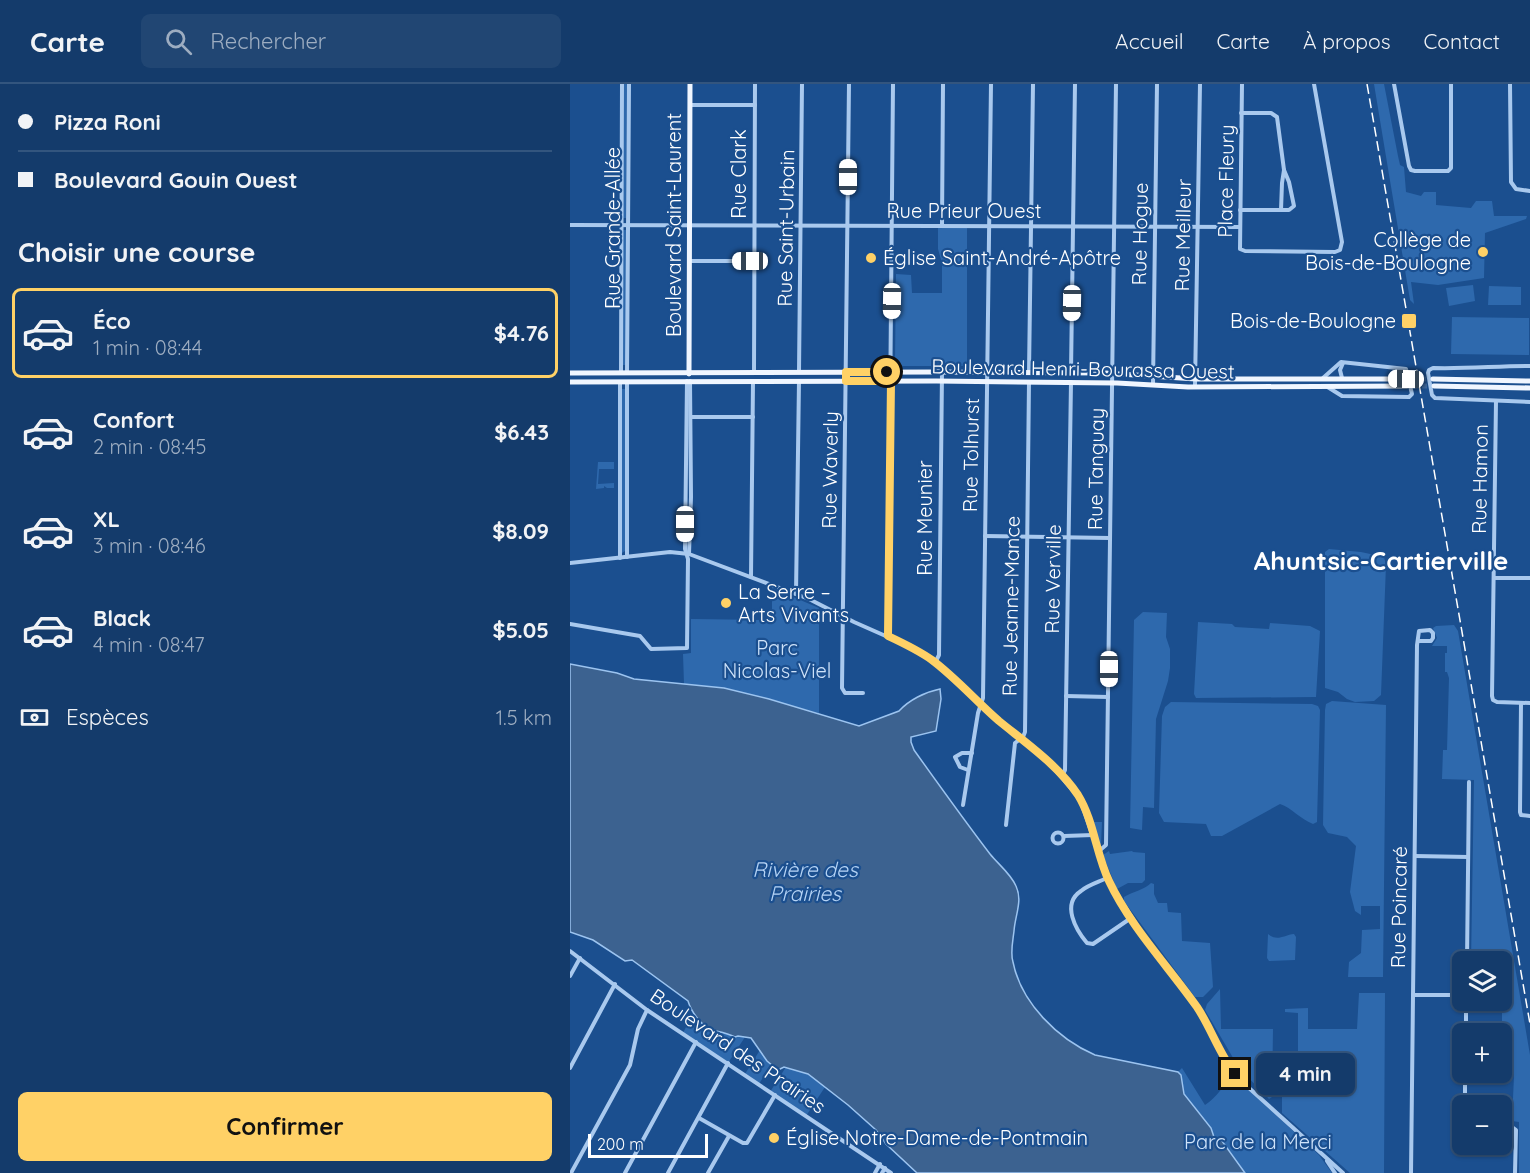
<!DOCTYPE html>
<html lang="fr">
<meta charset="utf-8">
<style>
body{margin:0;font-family:Quicksand,sans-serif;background:#214673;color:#f1f3f6;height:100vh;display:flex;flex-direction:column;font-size:22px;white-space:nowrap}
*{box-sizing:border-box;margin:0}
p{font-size:20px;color:#9dadc1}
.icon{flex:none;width:33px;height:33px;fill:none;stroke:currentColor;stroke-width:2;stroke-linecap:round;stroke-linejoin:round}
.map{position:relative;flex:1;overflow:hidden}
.sheet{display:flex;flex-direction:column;background:#143b6b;width:570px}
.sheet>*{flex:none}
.guide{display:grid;align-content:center;height:132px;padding:0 18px;background:#143b6b}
.tools{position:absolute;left:882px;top:867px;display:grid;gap:12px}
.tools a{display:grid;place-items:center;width:60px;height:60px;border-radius:9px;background:#143b6b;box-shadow:0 2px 4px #0004,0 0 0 2px #33557e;font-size:30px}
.scale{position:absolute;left:18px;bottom:15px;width:120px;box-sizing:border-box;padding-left:6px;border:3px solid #fff;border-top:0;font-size:16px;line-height:21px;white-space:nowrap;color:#fff;-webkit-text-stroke:4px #1b4f8f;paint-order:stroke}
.end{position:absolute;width:27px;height:27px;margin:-14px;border:8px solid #ffd166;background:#111;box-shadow:0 0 0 3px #111}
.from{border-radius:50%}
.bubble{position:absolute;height:42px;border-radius:9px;background:#143b6b;box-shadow:0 2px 4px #0004,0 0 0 2px #33557e;font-size:20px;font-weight:700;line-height:42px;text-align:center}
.car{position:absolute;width:18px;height:36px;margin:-18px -9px;border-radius:8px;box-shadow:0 0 4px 2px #0007;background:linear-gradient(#fff 24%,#345 0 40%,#fff 0 76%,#345 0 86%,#fff 0)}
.guide b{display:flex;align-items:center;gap:21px;height:57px;font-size:22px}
.guide b+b{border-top:2px solid #33557e}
.guide i{width:15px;height:15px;background:#f1f3f6}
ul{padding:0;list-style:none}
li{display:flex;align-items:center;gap:18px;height:90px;margin:0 12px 9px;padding:0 6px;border:3px solid transparent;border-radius:9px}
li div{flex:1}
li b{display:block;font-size:22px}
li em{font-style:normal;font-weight:700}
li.current{border-color:#ffd166}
li>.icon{width:54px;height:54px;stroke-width:1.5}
h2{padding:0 18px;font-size:27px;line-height:72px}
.pay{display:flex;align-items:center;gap:15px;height:66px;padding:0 18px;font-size:22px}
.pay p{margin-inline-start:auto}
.button{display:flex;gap:12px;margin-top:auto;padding:12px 18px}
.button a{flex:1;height:69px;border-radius:9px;background:#ffd166;color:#111;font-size:24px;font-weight:700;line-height:69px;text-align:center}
header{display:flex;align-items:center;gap:36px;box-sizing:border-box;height:84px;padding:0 30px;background:#143b6b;border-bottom:2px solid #33557e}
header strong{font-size:28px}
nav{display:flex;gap:33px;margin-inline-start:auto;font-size:21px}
.search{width:420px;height:54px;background:#214673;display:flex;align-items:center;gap:15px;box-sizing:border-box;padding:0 21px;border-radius:9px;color:#9dadc1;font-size:22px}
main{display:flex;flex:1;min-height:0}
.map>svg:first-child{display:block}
</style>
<header>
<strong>Carte</strong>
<div class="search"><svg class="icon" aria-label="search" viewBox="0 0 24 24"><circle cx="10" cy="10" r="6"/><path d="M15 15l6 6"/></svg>Rechercher</div>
<nav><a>Accueil</a><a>Carte</a><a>À propos</a><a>Contact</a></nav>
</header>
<main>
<section class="sheet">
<div class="guide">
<b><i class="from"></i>Pizza Roni</b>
<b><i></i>Boulevard Gouin Ouest</b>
</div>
<h2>Choisir une course</h2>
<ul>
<li class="current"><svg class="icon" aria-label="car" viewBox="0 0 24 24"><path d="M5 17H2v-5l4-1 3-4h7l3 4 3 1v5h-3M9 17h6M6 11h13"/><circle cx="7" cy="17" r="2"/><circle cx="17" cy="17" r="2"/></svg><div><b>Éco</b><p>1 min · 08:44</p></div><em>$4.76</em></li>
<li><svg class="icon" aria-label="car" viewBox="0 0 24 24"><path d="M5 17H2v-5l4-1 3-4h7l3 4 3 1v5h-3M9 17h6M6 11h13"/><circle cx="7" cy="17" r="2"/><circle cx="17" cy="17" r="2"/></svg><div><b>Confort</b><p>2 min · 08:45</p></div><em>$6.43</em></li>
<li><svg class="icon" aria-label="car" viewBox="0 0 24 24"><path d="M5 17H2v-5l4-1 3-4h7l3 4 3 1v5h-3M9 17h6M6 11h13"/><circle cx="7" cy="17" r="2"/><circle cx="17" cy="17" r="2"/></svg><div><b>XL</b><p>3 min · 08:46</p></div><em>$8.09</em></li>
<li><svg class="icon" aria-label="car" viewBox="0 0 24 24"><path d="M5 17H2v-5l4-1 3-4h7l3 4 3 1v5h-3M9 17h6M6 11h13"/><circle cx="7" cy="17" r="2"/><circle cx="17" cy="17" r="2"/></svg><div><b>Black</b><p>4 min · 08:47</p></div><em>$5.05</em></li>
</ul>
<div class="pay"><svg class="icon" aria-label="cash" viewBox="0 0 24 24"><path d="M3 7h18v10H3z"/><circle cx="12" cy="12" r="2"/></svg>Espèces<p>1.5 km</p></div>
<div class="button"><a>Confirmer</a></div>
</section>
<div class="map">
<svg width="960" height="1089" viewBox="0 0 960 1089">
<rect width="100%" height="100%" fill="#1b4f8f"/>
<g fill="#2e69ad">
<path d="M 54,0 L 57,0 L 56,134 L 53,134 Z"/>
<path d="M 804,0 L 814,0 L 828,72 L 830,81 L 834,83 L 836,108 L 851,112 L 854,108 L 866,108 L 866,121 L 901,124 L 906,117 L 922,117 L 924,132 L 957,132 L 956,135 L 915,149 L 914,194 L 868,201 L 841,198 L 844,220 L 840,216 C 828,144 816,73 804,0 Z"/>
<path d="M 368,144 L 397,144 L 397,282 L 328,282 L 325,278 L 326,190 L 341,191 L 342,209 L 372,209 L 372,179 L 368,165 Z"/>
<path d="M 53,146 L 56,146 L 56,281 L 52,281 Z"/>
<path d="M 903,201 L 905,217 L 879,222 L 876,204 Z"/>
<path d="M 919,202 L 951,203 L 951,221 L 918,221 Z"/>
<path d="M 882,233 L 959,234 L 959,271 L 881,270 Z"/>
<path d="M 52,305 L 56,305 L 55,467 L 52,469 Z"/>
<path d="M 28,378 L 44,378 L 44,385 L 29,385 L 28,400 L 44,399 L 44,404 L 37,404 L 34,402 L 34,404 L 26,405 Z"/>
<path d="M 759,465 L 791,468 L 814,473 L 816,481 L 811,611 L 804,617 L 785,618 L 777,615 L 768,608 L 755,604 L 755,468 Z"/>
<path d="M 202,504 L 249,524 L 249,629 L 154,604 L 114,600 L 113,570 L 121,569 L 121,535 L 202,536 Z"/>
<path d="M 573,528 L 597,529 L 596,553 L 600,565 L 600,584 L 598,597 L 586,635 L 584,724 L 573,723 L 572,746 L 560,744 L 564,536 Z"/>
<path d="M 628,538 L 662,540 L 665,543 L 699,545 L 700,539 L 740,542 L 750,547 L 746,613 L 626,614 L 624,610 Z"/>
<path d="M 884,541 L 888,547 L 960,971 L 960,1089 L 949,1089 L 949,1038 L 942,1037 L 944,992 L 943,972 L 932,973 L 932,878 L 901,877 L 904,696 L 872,695 L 873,666 L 877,666 L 879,594 L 877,588 L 875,588 L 875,569 L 877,569 L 877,562 L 862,562 L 867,554 L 863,544 L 866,542 Z"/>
<path d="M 762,617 L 816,621 L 813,893 L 778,893 L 779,878 L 791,869 L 792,846 L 810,845 L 810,822 L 791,822 L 791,831 L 785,827 L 780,808 L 786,762 L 777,753 L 758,749 L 753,741 L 755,626 L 756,620 Z"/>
<path d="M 601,618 L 742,620 L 748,622 L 750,626 L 747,738 L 743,740 C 730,735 722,724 710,720 L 652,752 L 641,752 L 636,740 L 594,738 L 589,729 L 592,632 L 595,623 Z"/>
<path d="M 522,738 L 532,738 L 531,761 L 530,761 Z"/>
<path d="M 539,767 L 540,770 L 562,767 L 563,768 L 575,769 L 575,796 L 572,799 L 558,799 L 547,805 L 533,771 Z"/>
<path d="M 581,799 L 584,800 L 584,810 L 588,819 L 597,819 L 598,828 L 611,829 L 612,857 L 640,859 L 643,903 L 633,913 L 625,913 L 554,817 L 554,813 C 562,808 576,805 581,799 Z"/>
<path d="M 698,850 C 707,858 714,851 724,850 L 726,853 L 725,876 L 699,877 L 697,874 Z"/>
<path d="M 650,905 L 651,945 L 703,945 L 702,1013 L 699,1015 L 669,984 L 635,926 L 637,920 Z"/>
<path d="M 789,909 L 815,909 L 814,1089 L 780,1089 L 712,1029 L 712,987 L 728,986 L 728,929 L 715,928 L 715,925 L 738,924 L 738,945 L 787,945 Z"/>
<path d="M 123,929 L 139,945 L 157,949 L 165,953 L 175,953 L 158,979 L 113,949 Z"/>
<path d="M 190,966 L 201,980 L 189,1000 L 175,990 Z"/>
<path d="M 216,983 L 238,990 L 255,1003 L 236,1032 L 200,1008 Z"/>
<path d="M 612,984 L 635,1021 C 648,1013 652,1001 664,992 L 749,1071 L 762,1089 L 675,1089 L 652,1057 L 644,1053 L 641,1044 L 614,1010 L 611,992 L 608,988 Z"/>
</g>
<path fill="#3c6290" stroke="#9cc4f0" stroke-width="1.5" d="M 0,580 L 47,589 L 64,595 L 154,604 L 199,615 L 289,642 L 329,627 C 339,616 355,608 370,605 L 371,615 L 366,647 L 341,653 L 341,658 L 344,666 C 369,701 394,736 420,770 C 428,780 441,790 446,802 C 453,817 445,831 444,847 C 443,856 440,869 443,878 C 451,919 488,955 525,971 L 608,988 L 611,991 L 614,1010 L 641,1044 L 644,1053 L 652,1057 L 675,1089 L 347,1089 L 316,1060 L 306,1046 L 278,1021 L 238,990 L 214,983 L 208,986 L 197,977 L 181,954 L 168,952 L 165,953 C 157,949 150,948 142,946 C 131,942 121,927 118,917 L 62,876 L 55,877 L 23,856 L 0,848 Z"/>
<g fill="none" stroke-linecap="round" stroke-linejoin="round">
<g stroke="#3d69a0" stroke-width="5" stroke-dasharray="5 2.5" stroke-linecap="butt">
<path d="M 836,295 L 863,295"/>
<path d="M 837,302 L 864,302"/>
</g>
<g stroke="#a9c9ee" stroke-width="4">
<path d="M 279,0 L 272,604 L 275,609 L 293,609"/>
<path d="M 672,0 L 670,165 L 675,167 L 765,168 L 770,166 L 772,158 L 744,0"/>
<path d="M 824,0 L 839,82 L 841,86 L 845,87 L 878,87 L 881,84 L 881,0"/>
<path d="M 940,0 L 941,98 L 946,105 L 960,107"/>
<path d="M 120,21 L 185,21"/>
<path d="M 670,126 L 719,126 L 724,122 L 719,98 L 714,86 L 707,33 L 701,29 L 671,29"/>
<path d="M 711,126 L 712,99 L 714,86"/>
<path d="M 0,141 L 670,143"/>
<path d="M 372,141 L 373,0"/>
<path d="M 119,177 L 184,177"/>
<path d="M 960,282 C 927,282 896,285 863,284 L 859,286 L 858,289 L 862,311 L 865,314 L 960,318"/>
<path d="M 184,288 L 185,0"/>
<path d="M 229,288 L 232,0"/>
<path d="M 51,289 L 52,0"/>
<path d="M 57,289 L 59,0"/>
<path d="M 459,289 L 463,0"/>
<path d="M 501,289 L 505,0"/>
<path d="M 753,294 L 771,278 L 836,285 L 842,310 L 839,313 L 772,312 L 756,302"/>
<path d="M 772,294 L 770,286 L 773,279"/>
<path d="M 583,301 L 587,0"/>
<path d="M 625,302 L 630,0"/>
<path d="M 926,317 L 922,612 L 923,616 L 927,618 L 960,619"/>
<path d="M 121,333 L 183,333"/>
<path d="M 415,452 L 540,454"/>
<path d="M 119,470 L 121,413 L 120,297"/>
<path d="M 57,473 L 57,298"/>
<path d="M 50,474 L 50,298"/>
<path d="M 0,479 L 100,468 L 119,470 L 239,515 L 284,538 L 345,565 L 365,579 L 411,621 L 480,680 L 510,715 L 537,794 L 544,806 L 576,855 L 629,927 L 661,984 L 679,1004 L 773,1089"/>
<path d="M 181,493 L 183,297"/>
<path d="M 924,494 L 960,494"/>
<path d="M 226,510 L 229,297"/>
<path d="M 0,540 L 70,552 L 81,565 L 117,564 L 118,475 L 115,465 L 117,297"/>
<path d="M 318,553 L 323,0"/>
<path d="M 365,579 L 369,571 L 372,288"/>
<path d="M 496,612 L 538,613"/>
<path d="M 951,619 L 950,728 L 951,731 L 960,732"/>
<path d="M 398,686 L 390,683 L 385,673 L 392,669 L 402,669"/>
<path d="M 492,692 L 495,686 L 501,298"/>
<path d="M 393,721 L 408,629 L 413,614 L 421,0"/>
<path d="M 436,741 L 445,659 L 453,653 L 455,648 L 459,298"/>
<circle cx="488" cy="754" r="5.5"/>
<path d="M 494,752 L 523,751"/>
<path d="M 529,767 L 536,761 L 546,0"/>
<path d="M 845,772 L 898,773"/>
<path d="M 537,794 C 529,798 518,801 511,807 C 491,820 506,846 517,859 L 523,860 L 561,834"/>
<path d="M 0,867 L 77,926 L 321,1089"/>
<path d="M 897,878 L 899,698"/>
<path d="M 0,892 L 10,874"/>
<path d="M 843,911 L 892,911"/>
<path d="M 896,950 L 896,916"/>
<path d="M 0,984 L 45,900"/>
<path d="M 895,1022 L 895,988"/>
<path d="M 129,1034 L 173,1059 L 177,1059 L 205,1011"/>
<path d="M 932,1043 L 942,1043 L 946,1046 L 945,1089"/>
<path d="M 757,1077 L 765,1089"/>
<path d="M 1,1089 L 60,981 L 68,945 L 77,926"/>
<path d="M 55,1089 L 126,958"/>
<path d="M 98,1089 L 158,979"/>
<path d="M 138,1089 L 159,1052"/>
<path d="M 305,1089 L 310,1080"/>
<path d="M 312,1089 L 315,1084"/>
<path d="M 841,1089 L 847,561 L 849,547 L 860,546 L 863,549 L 863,554 L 861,557 L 848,557"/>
</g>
<g stroke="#f0f6ff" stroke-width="5">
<path d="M 0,289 L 366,288 L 535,289 L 626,295 L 836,295"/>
<path d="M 119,290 L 120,0"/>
<path d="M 863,295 L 960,297"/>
<path d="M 0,298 L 366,297 L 547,299 L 618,303 L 837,302"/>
<path d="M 864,302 L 960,304"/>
</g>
<path stroke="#fff" stroke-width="1.5" stroke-dasharray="10 4.5" stroke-linecap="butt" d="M 797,0 L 960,940"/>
</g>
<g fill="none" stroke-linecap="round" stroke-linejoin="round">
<path stroke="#ffd166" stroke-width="8" d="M 317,288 L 276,288 L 276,297 L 321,297 L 318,552 C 333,559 348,566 362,576 C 386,594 406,617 429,637 C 456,659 489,682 508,711 C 524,737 526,770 539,797 C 560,842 598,882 627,923 C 641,944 649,969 665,990"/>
</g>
<g fill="#ffd166" stroke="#1b4f8f" stroke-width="2">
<circle cx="913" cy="168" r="6"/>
<circle cx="301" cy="174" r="6"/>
<rect x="831" y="229" width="16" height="16" rx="3"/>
<circle cx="156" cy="519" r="6"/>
<circle cx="204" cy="1054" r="6"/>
</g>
<g text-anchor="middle" stroke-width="4.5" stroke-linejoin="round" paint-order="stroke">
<g font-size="20" fill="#fff" stroke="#1b4f8f">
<text transform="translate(169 90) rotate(-90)" y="7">Rue Clark</text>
<text transform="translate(656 97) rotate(-89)" y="7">Place Fleury</text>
<text x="394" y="134">Rue Prieur Ouest</text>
<text transform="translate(104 141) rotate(-90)" y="7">Boulevard Saint-Laurent</text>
<text transform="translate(43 144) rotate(-90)" y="7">Rue Grande-Allée</text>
<text transform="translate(216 144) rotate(-89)" y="7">Rue Saint-Urbain</text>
<text transform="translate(570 150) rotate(-89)" y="7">Rue Hogue</text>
<text transform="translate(613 151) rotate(-89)" y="7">Rue Meilleur</text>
<text transform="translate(513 285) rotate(1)" y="7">Boulevard Henri-Bourassa Ouest</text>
<text transform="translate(401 371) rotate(-89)" y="7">Rue Tolhurst</text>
<text transform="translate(526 385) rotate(-89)" y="7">Rue Tanguay</text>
<text transform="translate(260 386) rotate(-89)" y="7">Rue Waverly</text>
<text transform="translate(910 395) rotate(-89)" y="7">Rue Hamon</text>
<text transform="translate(355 434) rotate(-90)" y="7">Rue Meunier</text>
<text transform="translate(483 495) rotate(-89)" y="7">Rue Verville</text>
<text transform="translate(441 522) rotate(-89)" y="7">Rue Jeanne-Mance</text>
<text transform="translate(829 823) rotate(-89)" y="7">Rue Poincaré</text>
<text transform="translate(168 967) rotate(34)" y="7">Boulevard des Prairies</text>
</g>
<g font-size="20" fill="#fff" stroke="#1b4f8f" text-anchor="start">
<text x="901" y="163" text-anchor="end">Collège de<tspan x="901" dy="23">Bois-de-Boulogne</tspan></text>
<text x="313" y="181">Église Saint-André-Apôtre</text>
<text x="826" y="244" text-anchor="end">Bois-de-Boulogne</text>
<text x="168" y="515">La Serre –<tspan x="168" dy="23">Arts Vivants</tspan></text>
<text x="216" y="1061">Église Notre-Dame-de-Pontmain</text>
</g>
<g font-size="20" fill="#cfe3fa" stroke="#1b4f8f">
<text x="207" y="571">Parc<tspan x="207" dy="23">Nicolas-Viel</tspan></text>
<text x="688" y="1065">Parc de la Merci</text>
</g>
<g font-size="21" font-style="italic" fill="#b5d3f5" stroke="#1b4f8f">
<text x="235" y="793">Rivière des<tspan x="235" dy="24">Prairies</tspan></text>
</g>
<g font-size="26" font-weight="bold" fill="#fff" stroke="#1b4f8f">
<text x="811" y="486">Ahuntsic-Cartierville</text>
</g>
</g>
</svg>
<div class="tools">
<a><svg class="icon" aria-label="layers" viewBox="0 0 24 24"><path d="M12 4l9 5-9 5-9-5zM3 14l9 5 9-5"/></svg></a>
<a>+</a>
<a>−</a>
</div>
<div class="scale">200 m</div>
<i class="end from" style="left:317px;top:288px"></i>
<i class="end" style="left:665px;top:990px"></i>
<div class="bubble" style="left:686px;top:969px;width:99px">4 min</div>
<i class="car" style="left:278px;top:93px;rotate:0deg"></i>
<i class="car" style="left:180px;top:177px;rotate:270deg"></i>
<i class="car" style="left:322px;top:217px;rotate:181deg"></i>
<i class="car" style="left:502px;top:219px;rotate:181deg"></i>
<i class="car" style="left:836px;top:295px;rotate:271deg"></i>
<i class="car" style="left:115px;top:440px;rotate:180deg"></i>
<i class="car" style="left:539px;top:585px;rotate:180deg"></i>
</div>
</main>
